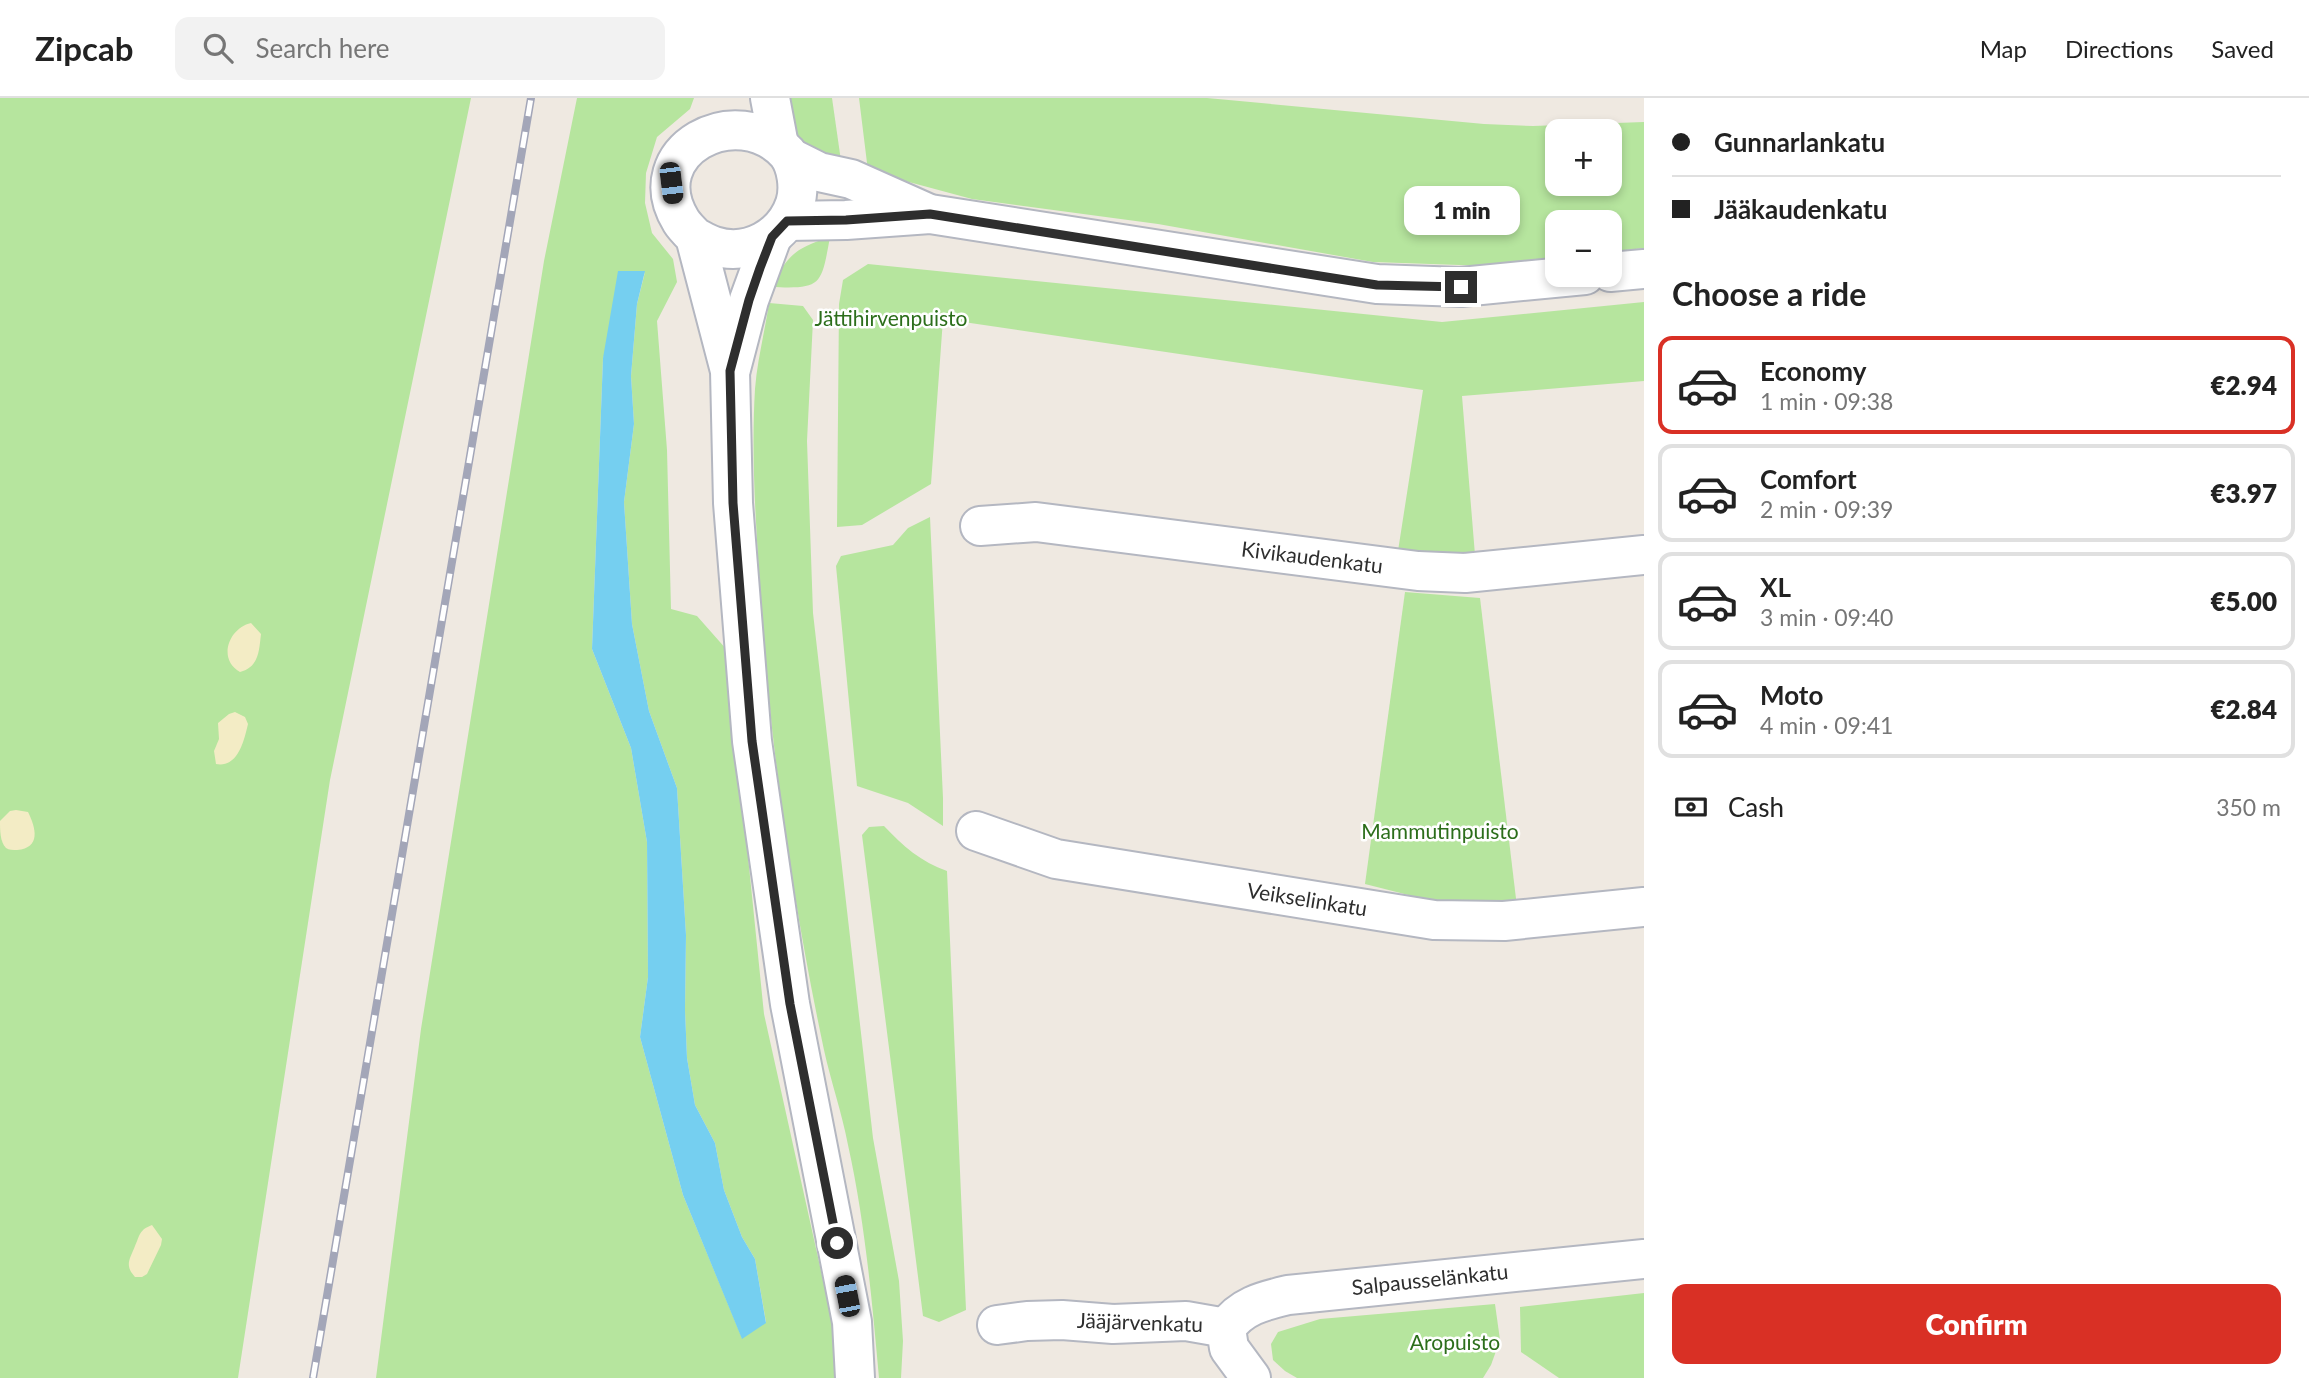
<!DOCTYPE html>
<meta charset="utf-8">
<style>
body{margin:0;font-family:Lato,sans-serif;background:#f2f2f2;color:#222;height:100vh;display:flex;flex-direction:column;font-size:26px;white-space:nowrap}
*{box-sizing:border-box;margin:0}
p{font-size:23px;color:#767676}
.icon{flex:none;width:38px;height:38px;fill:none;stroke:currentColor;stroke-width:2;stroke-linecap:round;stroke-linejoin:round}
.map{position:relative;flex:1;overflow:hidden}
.panel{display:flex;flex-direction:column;background:#fff;width:665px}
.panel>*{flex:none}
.top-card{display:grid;align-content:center;height:154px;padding:0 28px;background:#fff}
.tools{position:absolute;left:1545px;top:21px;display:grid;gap:14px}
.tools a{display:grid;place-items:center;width:77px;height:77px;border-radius:14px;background:#fff;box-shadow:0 4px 10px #0003;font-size:35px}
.end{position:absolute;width:32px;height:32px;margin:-16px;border:9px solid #2e2e2e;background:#fff;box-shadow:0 0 0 4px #fff}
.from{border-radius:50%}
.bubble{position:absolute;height:49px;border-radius:14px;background:#fff;box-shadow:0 4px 10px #0003;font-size:23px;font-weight:800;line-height:49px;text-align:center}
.car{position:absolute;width:21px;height:42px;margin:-21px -10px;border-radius:9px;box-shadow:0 0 5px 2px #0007;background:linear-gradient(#222 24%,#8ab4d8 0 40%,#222 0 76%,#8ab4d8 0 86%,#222 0)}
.top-card b{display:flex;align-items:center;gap:24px;height:66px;font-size:26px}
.top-card b+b{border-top:2px solid #e0e0e0}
.top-card i{width:18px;height:18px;background:#222}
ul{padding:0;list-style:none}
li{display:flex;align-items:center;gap:21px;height:98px;margin:0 14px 10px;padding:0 14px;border:4px solid #e0e0e0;border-radius:14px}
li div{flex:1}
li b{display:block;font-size:26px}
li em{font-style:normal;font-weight:800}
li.selected{border-color:#d93025}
li>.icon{width:63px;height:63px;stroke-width:1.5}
h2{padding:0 28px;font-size:32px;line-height:84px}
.pay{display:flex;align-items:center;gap:18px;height:77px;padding:0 28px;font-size:26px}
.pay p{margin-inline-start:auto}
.button{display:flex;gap:14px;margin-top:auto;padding:14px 28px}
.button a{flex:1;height:80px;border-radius:14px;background:#d93025;color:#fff;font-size:28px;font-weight:800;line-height:80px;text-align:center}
header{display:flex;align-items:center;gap:42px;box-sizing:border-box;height:98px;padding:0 35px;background:#fff;border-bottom:2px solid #e0e0e0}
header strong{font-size:33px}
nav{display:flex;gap:38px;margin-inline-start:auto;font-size:24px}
.search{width:490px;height:63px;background:#f2f2f2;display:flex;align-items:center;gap:18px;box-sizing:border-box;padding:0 24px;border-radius:14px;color:#767676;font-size:26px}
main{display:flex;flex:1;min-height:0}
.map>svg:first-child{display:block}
</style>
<header>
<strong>Zipcab</strong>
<div class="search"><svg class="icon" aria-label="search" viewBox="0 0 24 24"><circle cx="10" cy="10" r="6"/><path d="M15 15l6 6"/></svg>Search here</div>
<nav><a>Map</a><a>Directions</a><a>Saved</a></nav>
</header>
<main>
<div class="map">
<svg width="1644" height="1280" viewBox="0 0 1644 1280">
<rect width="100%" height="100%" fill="#efe9e1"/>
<g fill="#b6e59e" fill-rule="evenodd">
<path d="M 0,0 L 471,0 L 330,682 L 238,1280 L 0,1280 Z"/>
<path d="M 577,0 L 694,0 L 690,11 L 657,39 L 646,75 L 645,105 L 652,135 L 673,161 L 677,184 L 657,223 L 667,352 L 671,511 L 697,518 L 727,552 L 764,916 L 835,1236 L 836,1280 L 376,1280 L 421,931 L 544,163 ZM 645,174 L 637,206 L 631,278 L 634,326 L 624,404 L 632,526 L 649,613 L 677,690 L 686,837 L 685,912 L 687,960 L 695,1007 L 715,1045 L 724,1092 L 742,1139 L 755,1161 L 766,1224 L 742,1240 L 683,1097 L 640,939 L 648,879 L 647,744 L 631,650 L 592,551 L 603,260 Z"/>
<path d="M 784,0 L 832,0 L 841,63 L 814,56 L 795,36 Z"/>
<path d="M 859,0 L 1207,0 L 1484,26 L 1533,28 L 1644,24 L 1644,150 L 1610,154 L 1610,124 L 1558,124 L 1557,160 L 1488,168 L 1373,164 L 1158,126 L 972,101 L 868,73 ZM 1558,33 L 1610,33 L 1610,86 L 1558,86 Z"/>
<path d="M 830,139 C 821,188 822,191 771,189 C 789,156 794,151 830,139 Z"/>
<path d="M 868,166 L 1442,224 L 1644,204 L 1644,283 L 1462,298 L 1475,457 L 1398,453 L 1423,292 L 943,221 L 931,386 L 862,427 L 837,429 L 839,206 L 843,182 Z"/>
<path d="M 769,205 L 803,208 L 813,222 L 807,343 L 813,515 L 873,1040 L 899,1183 L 903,1243 L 901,1280 L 879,1280 C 872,1202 865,1124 848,1047 C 842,1015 831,984 824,952 C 792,801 770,647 760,493 C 756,426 751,358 755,291 C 757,263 765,233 769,205 Z"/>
<path d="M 930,419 L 943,700 L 943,728 L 908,705 L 857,688 L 836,468 L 841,458 L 893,447 L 908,430 Z"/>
<path d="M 1405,494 L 1480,500 L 1517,809 L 1436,804 L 1365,786 Z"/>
<path d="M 884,728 C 903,748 921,764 947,773 L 966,1212 L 939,1224 L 923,1218 L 862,737 L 869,729 Z"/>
<path d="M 1644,1195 L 1644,1280 L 1559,1280 L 1521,1254 L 1520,1209 Z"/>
<path d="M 1495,1206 L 1500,1242 L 1491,1267 L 1483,1280 L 1297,1280 L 1285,1273 L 1273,1262 L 1271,1246 L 1278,1234 L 1320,1221 Z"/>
</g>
<g fill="#f3ecc5">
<path d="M 251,525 L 261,536 C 259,553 259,569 240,574 C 217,561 229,530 251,525 Z"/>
<path d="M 235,614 L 245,619 L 248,626 C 244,643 238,670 216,666 L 214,653 L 219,641 L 218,625 L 229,616 Z"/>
<path d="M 16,712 L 28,714 C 36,730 41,750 17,752 C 13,752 9,752 6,750 C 0,744 0,732 0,723 L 10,713 Z"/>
<path d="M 152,1127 L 162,1141 L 161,1147 L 147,1176 L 142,1179 L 135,1179 C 124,1167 130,1161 135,1148 C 140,1137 139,1132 152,1127 Z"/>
</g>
<path fill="#75cff0" d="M 618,173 L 645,173 L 637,206 L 631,278 L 634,326 L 624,404 L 632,526 L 649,613 L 677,690 L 686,837 L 685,912 L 687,960 L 695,1007 L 715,1045 L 724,1092 L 742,1139 L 755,1161 L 766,1225 L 742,1241 L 683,1097 L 640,939 L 648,879 L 647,744 L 631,650 L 592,551 L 603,260 Z"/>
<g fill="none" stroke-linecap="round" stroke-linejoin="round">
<defs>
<g id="minor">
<path d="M 770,0 L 778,42"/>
<path d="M 791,60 L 819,74 L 851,81 L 925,114"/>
<path d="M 787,123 L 846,122 L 930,116 L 1377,186 L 1461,189 L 1585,177"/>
<path d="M 695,139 C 701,142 707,146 714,148 C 748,159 784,139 795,106 C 800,90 797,68 787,55 C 737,0 638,53 681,123 C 684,128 690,134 695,139 L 730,273 L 733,405 L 752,643 L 790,906 L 852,1224 L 855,1280"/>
<path d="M 1610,174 L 1644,171"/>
<path d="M 731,271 L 749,202 L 772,139"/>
<path d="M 980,428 L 1036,424 L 1418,473 L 1465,475 L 1644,457"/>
<path d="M 976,733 L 1056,761 L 1434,822 L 1504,823 L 1644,809"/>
<path d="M 997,1227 L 1027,1223 L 1062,1222 L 1113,1226 L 1186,1223 L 1226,1230 L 1229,1250 L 1251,1280"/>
<path d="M 1226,1230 C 1241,1208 1263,1203 1288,1197 L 1644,1161"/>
</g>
</defs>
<use href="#minor" stroke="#b4b7c1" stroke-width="42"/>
<use href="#minor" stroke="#fff" stroke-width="38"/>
<defs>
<path id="rail" d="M 313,1280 L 531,0"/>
</defs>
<use href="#rail" stroke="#a3a6b8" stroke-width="8"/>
<use href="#rail" stroke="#fff" stroke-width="5" stroke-dasharray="16" stroke-linecap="butt"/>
</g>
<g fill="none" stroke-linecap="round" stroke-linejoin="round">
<path stroke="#2e2e2e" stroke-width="9" d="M 837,1145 L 790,906 L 752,643 L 733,405 L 730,273 L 749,202 L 760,170 L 772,139 L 787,123 L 846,122 L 930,116 L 1377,187 L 1461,189"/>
</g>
<g text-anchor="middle" stroke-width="5" stroke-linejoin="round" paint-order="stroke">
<g font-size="21" fill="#2c6e1b" stroke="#fff">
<text x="891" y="228">Jättihirvenpuisto</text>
<text x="1440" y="741">Mammutinpuisto</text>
<text x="1455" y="1252">Aropuisto</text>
</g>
<g font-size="21" fill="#2e2e2e" stroke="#fff">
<text transform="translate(1312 460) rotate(7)" y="7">Kivikaudenkatu</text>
<text transform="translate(1307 802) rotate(9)" y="7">Veikselinkatu</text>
<text transform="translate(1430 1182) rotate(-6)" y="7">Salpausselänkatu</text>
<text transform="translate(1140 1225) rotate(2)" y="7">Jääjärvenkatu</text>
</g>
</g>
</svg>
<div class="tools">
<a>+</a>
<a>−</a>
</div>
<i class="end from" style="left:837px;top:1145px"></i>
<i class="end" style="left:1461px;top:189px"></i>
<div class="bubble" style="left:1404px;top:88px;width:116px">1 min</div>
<i class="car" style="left:671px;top:85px;rotate:173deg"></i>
<i class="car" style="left:847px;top:1198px;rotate:349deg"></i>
</div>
<section class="panel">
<div class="top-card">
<b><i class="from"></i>Gunnarlankatu</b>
<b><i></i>Jääkaudenkatu</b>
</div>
<h2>Choose a ride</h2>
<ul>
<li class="selected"><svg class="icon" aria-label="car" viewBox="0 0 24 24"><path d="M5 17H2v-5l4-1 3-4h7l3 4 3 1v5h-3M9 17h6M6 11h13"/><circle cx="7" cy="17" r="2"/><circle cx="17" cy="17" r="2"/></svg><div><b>Economy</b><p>1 min · 09:38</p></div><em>€2.94</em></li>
<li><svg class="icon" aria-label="car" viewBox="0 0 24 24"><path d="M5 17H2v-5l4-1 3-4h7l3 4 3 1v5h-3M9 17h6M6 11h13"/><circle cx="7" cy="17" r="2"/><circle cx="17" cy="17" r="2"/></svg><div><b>Comfort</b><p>2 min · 09:39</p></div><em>€3.97</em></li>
<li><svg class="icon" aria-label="car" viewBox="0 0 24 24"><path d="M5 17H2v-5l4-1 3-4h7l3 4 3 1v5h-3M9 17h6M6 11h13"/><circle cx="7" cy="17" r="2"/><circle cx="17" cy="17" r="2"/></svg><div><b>XL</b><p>3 min · 09:40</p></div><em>€5.00</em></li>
<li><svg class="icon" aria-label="car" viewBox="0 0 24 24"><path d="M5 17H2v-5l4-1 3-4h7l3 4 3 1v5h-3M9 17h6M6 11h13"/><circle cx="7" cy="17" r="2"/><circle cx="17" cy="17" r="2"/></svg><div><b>Moto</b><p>4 min · 09:41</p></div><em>€2.84</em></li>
</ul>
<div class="pay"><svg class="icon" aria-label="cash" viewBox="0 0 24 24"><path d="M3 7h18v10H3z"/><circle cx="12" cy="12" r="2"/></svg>Cash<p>350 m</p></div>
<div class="button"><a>Confirm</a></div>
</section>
</main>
